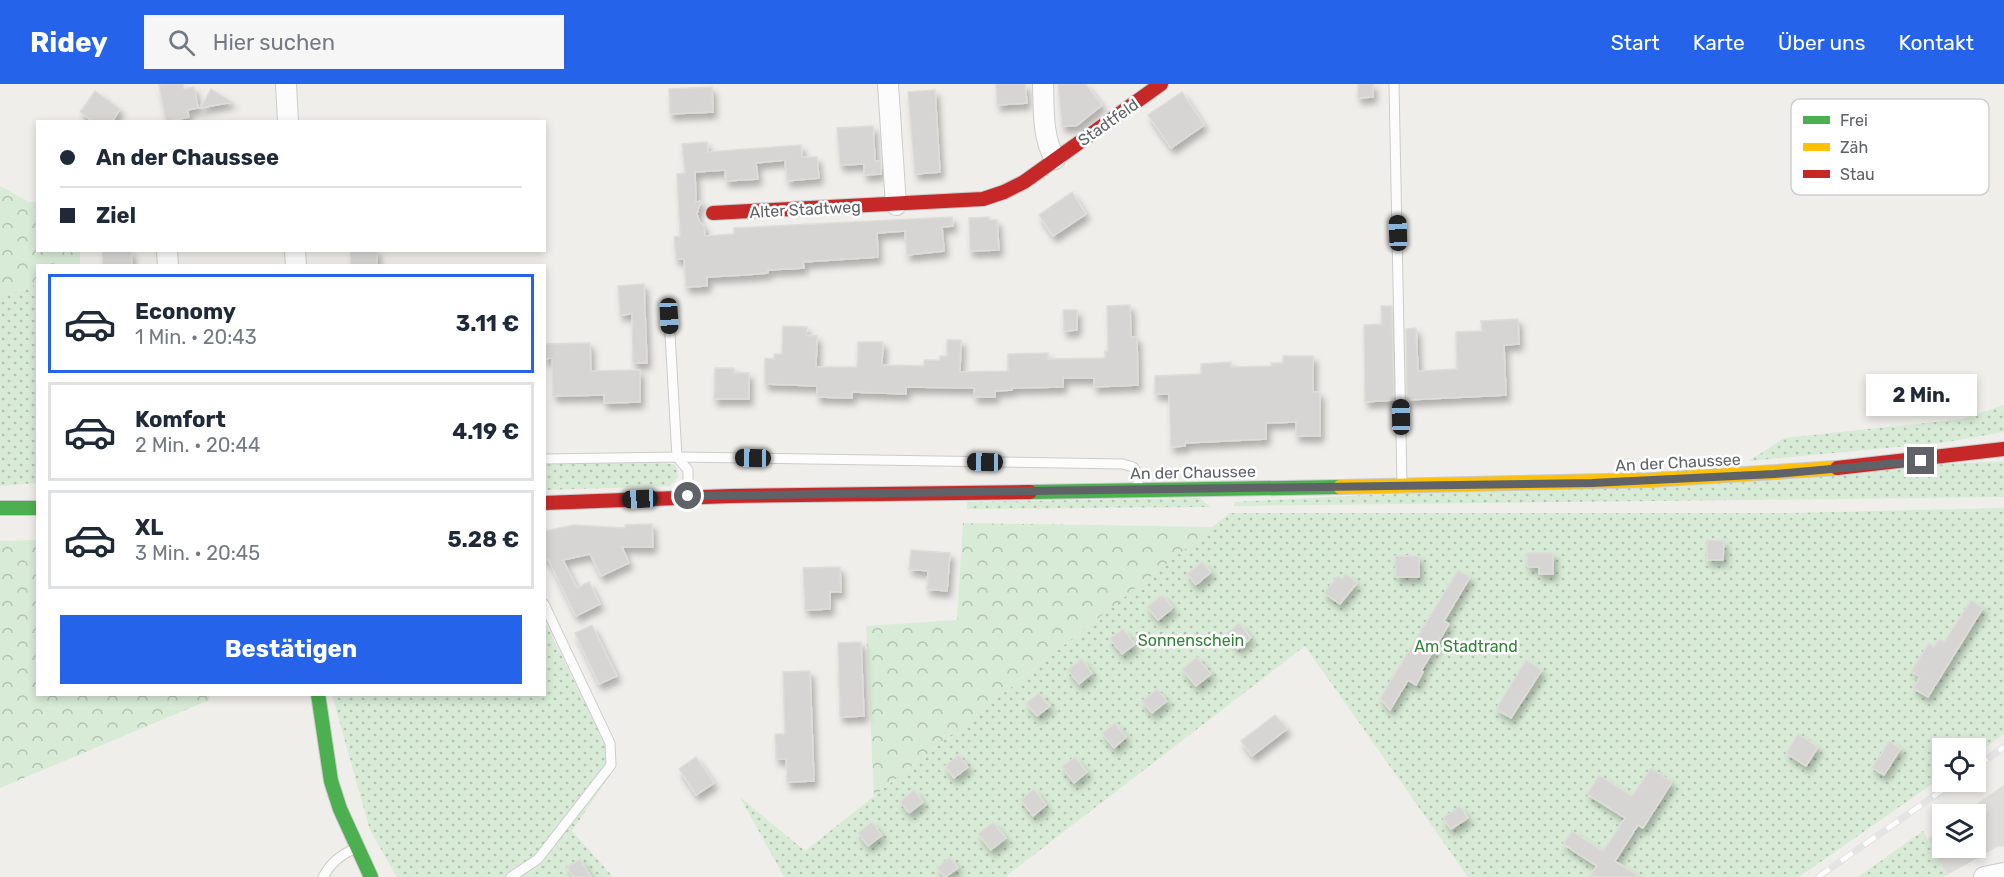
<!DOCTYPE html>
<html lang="de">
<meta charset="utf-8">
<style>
body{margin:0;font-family:Rubik,sans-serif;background:#f6f6f7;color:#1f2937;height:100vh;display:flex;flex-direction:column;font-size:22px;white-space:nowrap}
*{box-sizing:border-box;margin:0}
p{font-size:20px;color:#747a83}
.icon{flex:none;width:33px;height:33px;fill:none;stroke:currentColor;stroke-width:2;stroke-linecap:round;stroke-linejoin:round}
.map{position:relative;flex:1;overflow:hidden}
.sheet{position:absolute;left:36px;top:180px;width:510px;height:432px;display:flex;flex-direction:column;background:#fff;border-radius:0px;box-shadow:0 3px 9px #0003}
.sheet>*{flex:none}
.hud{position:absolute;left:36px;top:36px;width:510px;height:132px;border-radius:0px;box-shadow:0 3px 9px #0003;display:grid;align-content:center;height:132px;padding:0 24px;background:#fff}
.tools{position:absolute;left:1932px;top:654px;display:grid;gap:12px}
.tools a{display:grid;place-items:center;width:54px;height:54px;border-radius:0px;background:#fff;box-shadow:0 3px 9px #0003;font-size:30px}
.end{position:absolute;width:27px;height:27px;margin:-14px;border:8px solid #5f6368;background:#fff;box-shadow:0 0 0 3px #fff}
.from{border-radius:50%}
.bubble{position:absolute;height:42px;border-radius:0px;background:#fff;box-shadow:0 3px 9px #0003;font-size:20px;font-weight:700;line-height:42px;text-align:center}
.car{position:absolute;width:18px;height:36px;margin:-18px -9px;border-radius:8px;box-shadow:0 0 4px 2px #0007;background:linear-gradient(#222 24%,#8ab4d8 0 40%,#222 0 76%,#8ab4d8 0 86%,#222 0)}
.hud b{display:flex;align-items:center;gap:21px;height:57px;font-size:22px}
.hud b+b{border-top:2px solid #e0e1e3}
.hud i{width:15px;height:15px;background:#1f2937}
ul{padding:10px 0 0;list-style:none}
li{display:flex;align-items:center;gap:18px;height:99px;margin:0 12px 9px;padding:0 12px;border:3px solid #e0e1e3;border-radius:0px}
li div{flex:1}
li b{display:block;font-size:22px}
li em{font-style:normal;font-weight:700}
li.active{border-color:#2563eb}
li>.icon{width:54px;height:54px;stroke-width:1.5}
.cta{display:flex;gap:12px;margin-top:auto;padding:12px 24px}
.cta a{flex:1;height:69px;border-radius:0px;background:#2563eb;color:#fff;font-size:24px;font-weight:700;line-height:69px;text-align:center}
header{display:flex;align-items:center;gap:36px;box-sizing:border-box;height:84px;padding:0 30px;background:#2563eb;color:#fff}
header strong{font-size:28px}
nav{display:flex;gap:33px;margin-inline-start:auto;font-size:21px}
.search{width:420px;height:54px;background:#f6f6f7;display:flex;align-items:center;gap:15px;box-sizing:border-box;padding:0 21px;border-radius:0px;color:#747a83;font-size:22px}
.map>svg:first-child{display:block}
</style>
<header>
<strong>Ridey</strong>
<div class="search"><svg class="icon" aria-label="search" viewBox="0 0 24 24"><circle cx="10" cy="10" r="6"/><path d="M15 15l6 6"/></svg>Hier suchen</div>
<nav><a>Start</a><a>Karte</a><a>Über uns</a><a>Kontakt</a></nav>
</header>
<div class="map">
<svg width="2004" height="793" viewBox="0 0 2004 793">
<defs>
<pattern id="grass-dots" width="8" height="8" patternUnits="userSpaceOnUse" patternTransform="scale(1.5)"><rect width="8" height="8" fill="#d8ebd6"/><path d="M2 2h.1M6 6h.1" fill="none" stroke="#b2c2b1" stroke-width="1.8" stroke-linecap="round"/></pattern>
<pattern id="forest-crowns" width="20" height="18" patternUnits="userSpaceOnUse" patternTransform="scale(1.5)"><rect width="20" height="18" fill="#d8ebd6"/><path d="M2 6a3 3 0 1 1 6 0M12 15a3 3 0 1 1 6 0" fill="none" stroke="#b2c2b1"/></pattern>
<filter id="shadow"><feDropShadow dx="3.5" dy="6" stdDeviation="3" flood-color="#0004"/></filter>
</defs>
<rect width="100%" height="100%" fill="#efeeea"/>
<path fill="#dfddda" d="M 2004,701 L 2004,763 L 1999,762 L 1947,791 L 1928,755 L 1942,745 L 1942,764 L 1976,764 L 1976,730 L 1962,730 Z"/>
<g fill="url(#grass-dots)">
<path d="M 37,200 L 37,399 L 0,402 L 0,213 Z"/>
<path d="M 2004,321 L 2004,348 L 1940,359 L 1749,377 L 1784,354 L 1963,335 Z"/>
<path d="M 2004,377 L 2004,413 L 1233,422 L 1235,418 Z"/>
<path d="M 658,378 L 676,381 L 678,393 L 670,402 L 545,406 L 544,379 Z"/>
<path d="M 1200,414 L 1210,423 L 967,425 L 967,418 Z"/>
<path d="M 2004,424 L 2004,650 L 1976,670 L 1976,664 L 1942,664 L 1942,693 L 1799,793 L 1468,793 L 1305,562 L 1005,793 L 784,793 L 740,713 L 805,767 L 1230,429 L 1790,429 Z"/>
<path d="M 545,538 L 616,682 L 572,747 L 613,793 L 397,793 L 370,746 L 332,611 L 544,610 Z"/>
<path d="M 1923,747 L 1947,791 L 1944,793 L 1858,793 Z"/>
</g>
<g fill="url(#forest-crowns)">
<path d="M 0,102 L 29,118 L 37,118 L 38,166 L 80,167 L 80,181 L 38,182 L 37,200 L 0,213 Z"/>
<path d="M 963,439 L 1213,443 L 874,712 L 866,542 L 957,536 Z"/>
<path d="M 37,456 L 38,610 L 210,610 L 209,616 L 0,704 L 0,457 Z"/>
</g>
<g fill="#d6d5d3" stroke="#deddd9" stroke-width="1.5" filter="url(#shadow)">
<path d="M 167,0 L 183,0 L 184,5 L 194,3 L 198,24 L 187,26 L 189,33 L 166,38 L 159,1 Z"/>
<path d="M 996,0 L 1025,0 L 1027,19 L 997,21 Z"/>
<path d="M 1058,0 L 1086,0 L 1102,21 L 1076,42 L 1062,42 Z"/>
<path d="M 1358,0 L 1373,0 L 1373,13 L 1358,14 Z"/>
<path d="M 712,3 L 713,28 L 670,30 L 669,5 Z"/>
<path d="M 211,5 L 232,18 L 200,24 Z"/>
<path d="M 935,6 L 940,88 L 915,90 L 908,8 Z"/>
<path d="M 95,7 L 120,25 L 112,38 L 94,38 L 80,28 Z"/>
<path d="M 1182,8 L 1204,41 L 1171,64 L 1148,31 Z"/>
<path d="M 873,42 L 875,77 L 881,77 L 881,90 L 864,91 L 864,80 L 840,81 L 837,44 Z"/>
<path d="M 707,58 L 708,68 L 801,61 L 802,73 L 817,73 L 819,94 L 787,97 L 785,76 L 756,79 L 758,95 L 726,97 L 725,86 L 695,88 L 696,118 L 703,117 L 699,122 L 697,130 L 699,137 L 704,142 L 705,152 L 734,150 L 734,144 L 952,133 L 953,142 L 942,143 L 944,167 L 907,171 L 905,147 L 877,149 L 878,173 L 803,178 L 804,184 L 768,186 L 768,189 L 745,191 L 707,193 L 707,202 L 686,203 L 684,175 L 676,175 L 674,153 L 680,152 L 677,90 L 685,89 L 682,60 Z"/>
<path d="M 1072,108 L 1086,130 L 1053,152 L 1039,131 Z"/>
<path d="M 989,133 L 989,136 L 997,136 L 999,166 L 970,167 L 969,134 Z"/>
<path d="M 102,166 L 131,166 L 132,182 L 103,182 Z"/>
<path d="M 350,166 L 377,166 L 377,182 L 351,182 Z"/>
<path d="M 644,200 L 647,279 L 633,279 L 632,230 L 620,231 L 618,202 Z"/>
<path d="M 1130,221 L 1131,253 L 1137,253 L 1138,301 L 1094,303 L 1094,294 L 1063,294 L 1063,303 L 1012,304 L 1012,306 L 995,307 L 995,313 L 974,313 L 974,304 L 906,303 L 906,310 L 852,308 L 852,314 L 817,313 L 817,302 L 765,300 L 765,274 L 774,275 L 774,270 L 782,270 L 783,242 L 807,243 L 806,251 L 817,252 L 816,283 L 857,283 L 858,258 L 883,258 L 882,281 L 924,282 L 924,276 L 940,276 L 940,272 L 947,272 L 947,256 L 961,256 L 960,288 L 1008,287 L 1008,270 L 1048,269 L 1048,275 L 1105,274 L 1105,267 L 1108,267 L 1107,222 Z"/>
<path d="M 1381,222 L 1392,222 L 1394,316 L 1365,318 L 1364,241 L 1382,240 Z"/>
<path d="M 1063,226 L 1077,226 L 1077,246 L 1064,247 Z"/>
<path d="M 1518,235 L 1519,260 L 1504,261 L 1506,311 L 1407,316 L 1406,245 L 1416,244 L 1418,287 L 1457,285 L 1456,248 L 1482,247 L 1481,237 Z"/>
<path d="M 590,259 L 591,287 L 640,286 L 640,318 L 604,319 L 604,311 L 553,312 L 552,274 L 544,275 L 544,260 Z"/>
<path d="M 1283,272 L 1313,272 L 1313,308 L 1320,308 L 1320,352 L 1296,352 L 1296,338 L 1266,339 L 1266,355 L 1185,359 L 1185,362 L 1171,363 L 1169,310 L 1155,310 L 1155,292 L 1201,290 L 1201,280 L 1231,278 L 1231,283 L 1272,282 L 1271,279 L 1283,279 Z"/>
<path d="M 715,284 L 734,284 L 734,289 L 749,289 L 749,315 L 714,315 Z"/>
<path d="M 652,440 L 653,463 L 622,463 L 629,479 L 601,492 L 590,470 L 563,476 L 577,504 L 589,498 L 600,520 L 576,532 L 548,475 L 544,476 L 544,447 L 574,441 L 625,444 L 625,441 Z"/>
<path d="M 1707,456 L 1724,457 L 1723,476 L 1707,476 Z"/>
<path d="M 911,466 L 950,469 L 947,507 L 927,505 L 928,487 L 909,485 Z"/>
<path d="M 1527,469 L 1553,469 L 1553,490 L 1539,490 L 1539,483 L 1527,483 Z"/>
<path d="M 1395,472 L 1419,472 L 1419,493 L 1396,493 Z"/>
<path d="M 1202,478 L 1211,488 L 1196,501 L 1187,490 Z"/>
<path d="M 840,483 L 841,508 L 830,508 L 830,525 L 805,526 L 803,484 Z"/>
<path d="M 1458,486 L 1470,493 L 1444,537 L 1449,540 L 1421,587 L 1423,588 L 1416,601 L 1408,596 L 1390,626 L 1380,614 Z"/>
<path d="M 1346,490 L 1357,499 L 1340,520 L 1324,509 L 1338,492 L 1342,495 Z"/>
<path d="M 1162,511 L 1173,524 L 1158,536 L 1147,523 Z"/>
<path d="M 1971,516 L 1983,524 L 1928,613 L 1913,604 L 1920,593 L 1911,587 L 1929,559 L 1934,563 L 1940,555 L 1944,558 Z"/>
<path d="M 1239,539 L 1251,554 L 1238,565 L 1226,550 Z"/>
<path d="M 592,541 L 617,592 L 599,600 L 575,549 Z"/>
<path d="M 1123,545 L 1135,560 L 1122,570 L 1110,555 Z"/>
<path d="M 861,558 L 864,632 L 840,633 L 838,559 Z"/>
<path d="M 1197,573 L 1211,590 L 1196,602 L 1182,585 Z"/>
<path d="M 1082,575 L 1092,589 L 1079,600 L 1068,586 Z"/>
<path d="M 1526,576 L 1542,586 L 1511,634 L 1496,625 Z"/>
<path d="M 810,587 L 814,697 L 787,698 L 786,675 L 776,675 L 775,650 L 785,650 L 783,588 Z"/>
<path d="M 1157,605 L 1167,617 L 1152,629 L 1142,617 Z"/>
<path d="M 1039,609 L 1050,622 L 1037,632 L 1026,619 Z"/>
<path d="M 1275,631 L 1287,645 L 1252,672 L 1241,657 Z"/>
<path d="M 1115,639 L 1126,653 L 1114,664 L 1102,649 Z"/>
<path d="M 1798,650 L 1818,663 L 1806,682 L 1786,669 Z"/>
<path d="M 1889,657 L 1901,664 L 1884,691 L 1872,684 Z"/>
<path d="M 959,671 L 968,683 L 954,694 L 945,682 Z"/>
<path d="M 696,673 L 714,699 L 696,711 L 679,685 Z"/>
<path d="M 1075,673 L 1087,688 L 1074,699 L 1062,683 Z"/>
<path d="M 1651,684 L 1672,698 L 1643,744 L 1638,741 L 1615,777 L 1640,793 L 1589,793 L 1597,782 L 1563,760 L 1572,747 L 1603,767 L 1625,734 L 1587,710 L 1599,691 L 1632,712 Z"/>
<path d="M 1034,705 L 1046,721 L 1033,732 L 1021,716 Z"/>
<path d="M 914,706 L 923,718 L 909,729 L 900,718 Z"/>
<path d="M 1460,722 L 1468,734 L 1451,745 L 1443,734 Z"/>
<path d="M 872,738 L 882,751 L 868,762 L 858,749 Z"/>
<path d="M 993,738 L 1006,754 L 991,766 L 978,750 Z"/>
<path d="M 950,773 L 958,784 L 945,793 L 937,784 Z"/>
<path d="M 580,775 L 591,793 L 573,793 L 567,783 Z"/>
</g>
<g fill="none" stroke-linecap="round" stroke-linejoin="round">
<defs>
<g id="lane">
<path d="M 1394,0 L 1402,400"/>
<path d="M 669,232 L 677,373 L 688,386 L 688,410"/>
<path d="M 544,375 L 677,373 L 1123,380 L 1133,383 L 1138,390 L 1138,402"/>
<path d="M 323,793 C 331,779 339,772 354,765"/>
<path d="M 511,793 L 538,775 L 611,681 L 610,659 L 544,520"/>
</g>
<g id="street">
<path d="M 286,0 L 288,38"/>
<path d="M 888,0 L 896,121"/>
<path d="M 1043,0 C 1044,25 1042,53 1055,75"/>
<path d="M 167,166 L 168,182"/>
<path d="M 295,166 L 296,182"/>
<path d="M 1984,793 L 2004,789"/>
</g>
<g id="fast">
<path d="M 1030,408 L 1340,403"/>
<path d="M 0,424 L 38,424"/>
<path d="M 318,610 L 331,697 L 340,725 L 371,793"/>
</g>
<path id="slow" d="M 1340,403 L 1651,396 L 1837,384"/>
<g id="jam">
<path d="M 713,129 L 983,115 L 1004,108 L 1024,98 L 1161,0"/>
<path d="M 1837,384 L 2004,365"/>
<path d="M 544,419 L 731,412 L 1030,408"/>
</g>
</defs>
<use href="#lane" stroke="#cbcccc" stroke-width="11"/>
<use href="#street" stroke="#cbcccc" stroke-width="22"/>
<use href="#fast" stroke="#cacacb" stroke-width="16"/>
<use href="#slow" stroke="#cacacb" stroke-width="16"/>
<use href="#jam" stroke="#cacacb" stroke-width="16"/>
<use href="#lane" stroke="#fdfcfc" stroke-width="9"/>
<use href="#street" stroke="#fdfcfc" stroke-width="20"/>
<use href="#fast" stroke="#4caf50" stroke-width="14"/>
<use href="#slow" stroke="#ffc107" stroke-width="14"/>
<use href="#jam" stroke="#c62828" stroke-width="14"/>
<defs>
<g id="rail">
<path d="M 1976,683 L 2004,663"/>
<path d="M 1818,793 L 1954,698"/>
</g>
</defs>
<use href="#rail" stroke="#e4e4e4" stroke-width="7"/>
<use href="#rail" stroke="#fff" stroke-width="4.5" stroke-dasharray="14" stroke-linecap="butt"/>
</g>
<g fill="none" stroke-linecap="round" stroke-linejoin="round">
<path stroke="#5f6368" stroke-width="8" d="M 688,412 L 1592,399 L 1774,390 L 1921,377"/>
</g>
<g text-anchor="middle" stroke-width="5" stroke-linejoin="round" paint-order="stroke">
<g font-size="16" fill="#5f6368" stroke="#fff">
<text transform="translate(1108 38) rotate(-35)" y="6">Stadtfeld</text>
<text transform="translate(805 125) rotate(-3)" y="6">Alter Stadtweg</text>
<text transform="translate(1678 378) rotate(-3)" y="6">An der Chaussee</text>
<text transform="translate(1193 388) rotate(-1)" y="6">An der Chaussee</text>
</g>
<g font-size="16" fill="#348238" stroke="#fff">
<text x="1191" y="562">Sonnenschein</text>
<text x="1466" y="568">Am Stadtrand</text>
</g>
</g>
<rect x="1791" y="15" width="198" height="96" rx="9" fill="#fff" stroke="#cfd0d2" stroke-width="1.5"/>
<rect x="1803" y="32" width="27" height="8" fill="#4caf50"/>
<rect x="1803" y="59" width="27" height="8" fill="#ffc107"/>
<rect x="1803" y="86" width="27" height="8" fill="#c62828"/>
<g font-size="16" fill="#5f6368">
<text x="1840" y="42">Frei</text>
<text x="1840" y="69">Zäh</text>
<text x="1840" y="96">Stau</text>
</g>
</svg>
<div class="tools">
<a><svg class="icon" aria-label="locate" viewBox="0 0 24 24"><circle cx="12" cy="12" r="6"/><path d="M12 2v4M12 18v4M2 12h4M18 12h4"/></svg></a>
<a><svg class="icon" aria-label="layers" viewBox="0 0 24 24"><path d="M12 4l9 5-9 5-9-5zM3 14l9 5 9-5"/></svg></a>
</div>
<i class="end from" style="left:688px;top:412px"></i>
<i class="end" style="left:1921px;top:377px"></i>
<div class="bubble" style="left:1866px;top:290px;width:111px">2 Min.</div>
<i class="car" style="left:1398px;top:149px;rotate:358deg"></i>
<i class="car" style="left:669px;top:232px;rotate:177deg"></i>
<i class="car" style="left:1401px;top:333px;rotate:359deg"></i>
<i class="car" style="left:753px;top:374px;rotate:271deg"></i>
<i class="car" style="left:985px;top:378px;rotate:271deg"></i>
<i class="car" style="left:640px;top:415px;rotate:267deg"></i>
<div class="hud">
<b><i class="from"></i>An der Chaussee</b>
<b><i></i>Ziel</b>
</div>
<section class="sheet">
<ul>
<li class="active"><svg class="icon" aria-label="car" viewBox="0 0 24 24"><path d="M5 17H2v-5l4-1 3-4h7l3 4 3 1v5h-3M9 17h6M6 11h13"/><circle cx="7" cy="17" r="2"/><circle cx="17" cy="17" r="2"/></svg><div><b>Economy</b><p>1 Min. · 20:43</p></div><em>3.11 €</em></li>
<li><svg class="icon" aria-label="car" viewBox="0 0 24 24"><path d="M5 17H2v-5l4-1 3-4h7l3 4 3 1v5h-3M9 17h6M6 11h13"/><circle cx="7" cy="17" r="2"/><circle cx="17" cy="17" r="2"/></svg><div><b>Komfort</b><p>2 Min. · 20:44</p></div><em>4.19 €</em></li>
<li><svg class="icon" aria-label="car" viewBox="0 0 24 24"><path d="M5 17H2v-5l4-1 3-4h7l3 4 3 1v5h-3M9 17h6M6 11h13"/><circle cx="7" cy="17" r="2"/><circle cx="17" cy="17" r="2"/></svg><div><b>XL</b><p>3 Min. · 20:45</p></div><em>5.28 €</em></li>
</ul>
<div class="cta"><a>Bestätigen</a></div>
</section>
</div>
